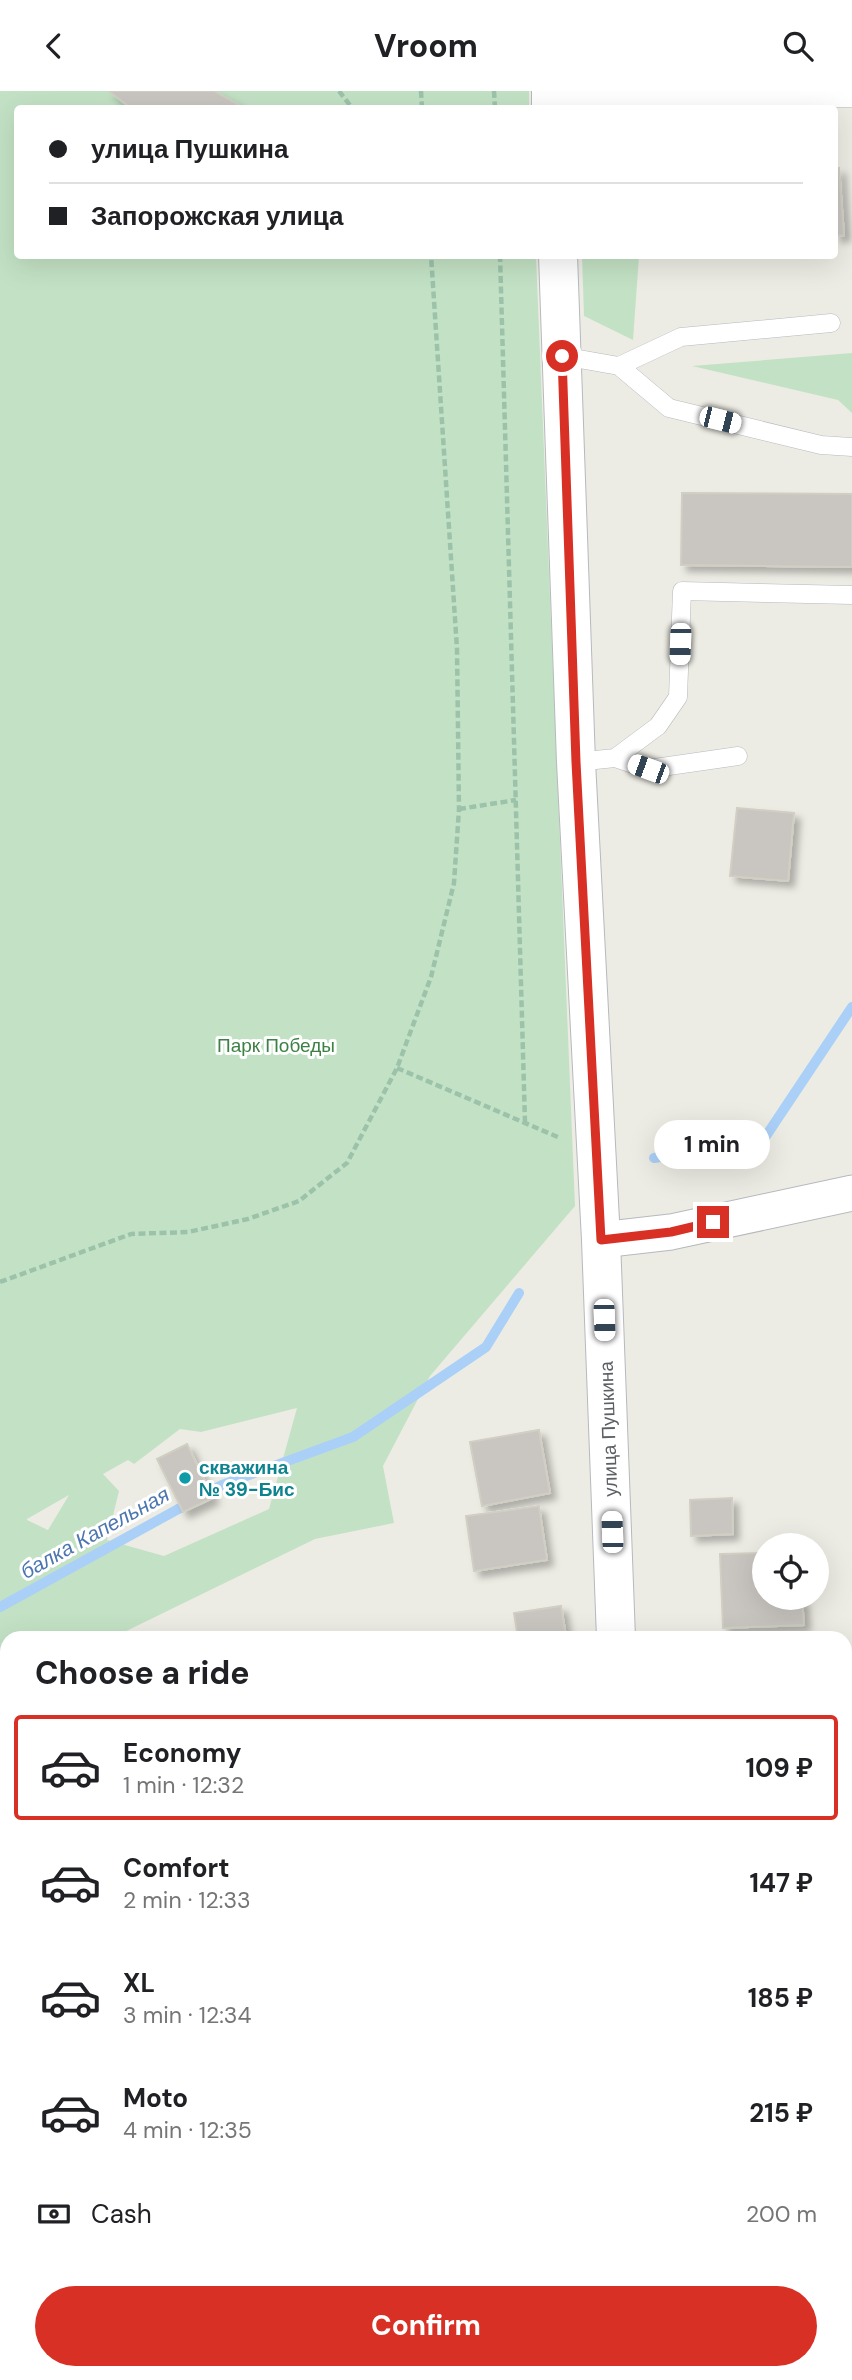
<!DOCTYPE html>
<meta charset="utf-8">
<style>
body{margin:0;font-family:"DM Sans",sans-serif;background:#f2f2f2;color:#202124;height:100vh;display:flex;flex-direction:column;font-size:26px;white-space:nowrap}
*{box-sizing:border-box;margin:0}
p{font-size:23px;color:#757577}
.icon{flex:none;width:38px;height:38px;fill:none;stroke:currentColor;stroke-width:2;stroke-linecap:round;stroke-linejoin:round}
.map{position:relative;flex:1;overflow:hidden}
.drawer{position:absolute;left:0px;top:1540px;width:852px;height:749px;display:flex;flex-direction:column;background:#fff;border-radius:21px 21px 0 0;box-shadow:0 7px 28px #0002}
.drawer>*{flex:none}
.banner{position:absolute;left:14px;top:14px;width:824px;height:154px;border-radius:7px;box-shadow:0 7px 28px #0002;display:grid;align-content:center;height:154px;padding:0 35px;background:#fff}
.fabs{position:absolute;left:752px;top:1442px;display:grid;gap:14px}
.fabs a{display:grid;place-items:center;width:77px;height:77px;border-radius:50%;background:#fff;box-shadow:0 7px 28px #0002;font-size:35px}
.end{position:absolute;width:32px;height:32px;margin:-16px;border:9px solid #d93025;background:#fff;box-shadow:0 0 0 4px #fff}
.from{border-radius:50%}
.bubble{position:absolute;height:49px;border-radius:24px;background:#fff;box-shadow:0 7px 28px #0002;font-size:23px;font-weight:700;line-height:49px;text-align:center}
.car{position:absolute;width:21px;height:42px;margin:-21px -10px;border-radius:9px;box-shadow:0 0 5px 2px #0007;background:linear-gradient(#fff 24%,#345 0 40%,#fff 0 76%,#345 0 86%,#fff 0)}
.banner b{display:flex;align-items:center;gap:24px;height:66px;font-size:26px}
.banner b+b{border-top:2px solid #e0e0e0}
.banner i{width:18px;height:18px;background:#202124}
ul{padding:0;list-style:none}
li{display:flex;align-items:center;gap:21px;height:105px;margin:0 14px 10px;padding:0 21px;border:4px solid transparent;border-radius:7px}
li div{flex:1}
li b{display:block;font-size:26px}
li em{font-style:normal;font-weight:700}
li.active{border-color:#d93025}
li>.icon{width:63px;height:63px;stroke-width:1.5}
h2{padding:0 35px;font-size:32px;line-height:84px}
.pay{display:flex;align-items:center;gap:18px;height:77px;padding:0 35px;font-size:26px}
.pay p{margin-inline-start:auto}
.button{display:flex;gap:14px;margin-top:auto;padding:14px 35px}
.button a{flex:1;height:80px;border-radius:42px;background:#d93025;color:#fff;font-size:28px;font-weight:700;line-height:80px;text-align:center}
header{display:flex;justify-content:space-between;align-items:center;height:91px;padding:0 35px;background:#fff;font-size:32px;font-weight:700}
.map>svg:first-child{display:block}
</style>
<header><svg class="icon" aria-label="back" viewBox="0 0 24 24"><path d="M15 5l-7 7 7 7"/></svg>Vroom<svg class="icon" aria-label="search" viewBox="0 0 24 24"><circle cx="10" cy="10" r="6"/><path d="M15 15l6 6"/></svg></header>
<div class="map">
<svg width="852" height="2289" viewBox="0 0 852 2289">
<defs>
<filter id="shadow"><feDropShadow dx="6" dy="6" stdDeviation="3.5" flood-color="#0004"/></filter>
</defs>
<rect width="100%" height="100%" fill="#edece4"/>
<g fill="#c3e2c5" fill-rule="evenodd">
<path d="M 0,0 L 529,0 L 529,18 L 18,18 L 18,164 L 536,165 L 575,1115 L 430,1285 L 383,1375 L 394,1432 L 315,1448 L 112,1547 L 7,1547 L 7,1599 L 0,1602 ZM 297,1317 L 269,1418 L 164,1465 L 107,1449 L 119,1400 L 103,1383 L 128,1369 L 134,1373 L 180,1338 L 201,1341 ZM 69,1404 L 48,1439 L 27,1429 L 27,1428 Z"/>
<path d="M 582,165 L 639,165 L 633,249 L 584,225 Z"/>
<path d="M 852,262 L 852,322 L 838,309 L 692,275 Z"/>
</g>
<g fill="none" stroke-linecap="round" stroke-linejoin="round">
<g stroke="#abd0f7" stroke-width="10">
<path d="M 654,1067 L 762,1051 L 852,916"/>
<path d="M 0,1516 L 222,1394 L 353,1346 L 486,1256 L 519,1202"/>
</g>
</g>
<g fill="#c9c6c1" stroke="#d1cec3" stroke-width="2" filter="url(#shadow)">
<path d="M 109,0 L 214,0 L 239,14 L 239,18 L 132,18 Z"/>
<path d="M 839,77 L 844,144 L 835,145 L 835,78 Z"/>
<path d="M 682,402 L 852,403 L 852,476 L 681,474 Z"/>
<path d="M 737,717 L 794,722 L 788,790 L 730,785 Z"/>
<path d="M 539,1339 L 550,1402 L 482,1415 L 470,1351 Z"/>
<path d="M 187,1353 L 213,1407 L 183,1421 L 157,1368 Z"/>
<path d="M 732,1407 L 733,1443 L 691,1445 L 690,1409 Z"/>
<path d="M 539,1415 L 547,1469 L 474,1480 L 466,1425 Z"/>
<path d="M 765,1462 L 765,1507 L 802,1507 L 804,1534 L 723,1537 L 720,1463 Z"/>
<path d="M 561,1515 L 566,1545 L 518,1547 L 514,1522 Z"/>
<rect x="764" y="2282" width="62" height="7"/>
</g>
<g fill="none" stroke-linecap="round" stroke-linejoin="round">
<defs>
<g id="service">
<path d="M 551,6 L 852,7"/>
<path d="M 562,265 L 619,275 L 669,317 L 821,354 L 852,356"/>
<path d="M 619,275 L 681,246 L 831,232"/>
<path d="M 615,667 L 648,678 L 738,665"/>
<path d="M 576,671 L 615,667 L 658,635 L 678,606 L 682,500 L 852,504"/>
</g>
<path id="minor" d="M 601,1149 L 671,1141 L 852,1102"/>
<g id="tertiary">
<path d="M 551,0 L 551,18"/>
<path d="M 558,164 L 576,671 L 601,1149 L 616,1547"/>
<path d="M 845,2034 L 852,2033"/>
<path d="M 0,2089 L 7,2089"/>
<path d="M 639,2282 L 639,2289"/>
</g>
</defs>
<use href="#service" stroke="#b6b9bd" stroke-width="19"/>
<use href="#minor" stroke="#b6b9bd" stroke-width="37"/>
<use href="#tertiary" stroke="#b6b9bd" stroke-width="40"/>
<g stroke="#9cc3aa" stroke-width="4.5" stroke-dasharray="7 3.5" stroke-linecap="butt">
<path d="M 339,0 L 353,18"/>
<path d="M 421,0 L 422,18"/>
<path d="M 494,0 L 495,18"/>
<path d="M 500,164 L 525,1032"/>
<path d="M 459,718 L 516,709"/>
<path d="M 397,977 L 560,1047"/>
<path d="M 0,1191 L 131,1143 L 188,1141 L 248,1128 L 299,1110 L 347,1072 L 397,977 L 431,886 L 454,792 L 459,718 L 457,558 L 431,164"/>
</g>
<use href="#service" stroke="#fff" stroke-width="18"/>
<use href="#minor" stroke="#fff" stroke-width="35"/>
<use href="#tertiary" stroke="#fff" stroke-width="38"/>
</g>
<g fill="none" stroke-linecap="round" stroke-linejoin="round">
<path stroke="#d93025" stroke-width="9" d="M 562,265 L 576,671 L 601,1149 L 671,1141 L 713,1131"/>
</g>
<circle fill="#0f9aa8" stroke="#fff" stroke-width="2.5" cx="185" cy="1387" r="7"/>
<g text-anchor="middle" stroke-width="6" stroke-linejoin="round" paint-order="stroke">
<g font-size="19" fill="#3d8145" stroke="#fff">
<text x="276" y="961">Парк Победы</text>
</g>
<g font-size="19" fill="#5c5f63" stroke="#fff">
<text transform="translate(608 1338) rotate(-92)" y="7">улица Пушкина</text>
</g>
<g font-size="19" font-weight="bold" fill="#0d838f" stroke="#fff" text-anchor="start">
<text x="199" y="1383">скважина<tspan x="199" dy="22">№ 39-Бис</tspan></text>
</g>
<g font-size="21" font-style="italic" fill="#4d76b0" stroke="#fff">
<text transform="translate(95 1442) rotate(-29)" y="7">балка Капельная</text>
</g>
</g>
</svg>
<div class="fabs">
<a><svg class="icon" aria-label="locate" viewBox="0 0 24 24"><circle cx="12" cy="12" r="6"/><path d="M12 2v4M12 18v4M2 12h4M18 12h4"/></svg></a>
</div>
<i class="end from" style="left:562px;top:265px"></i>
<i class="end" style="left:713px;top:1131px"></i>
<div class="bubble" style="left:654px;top:1029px;width:116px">1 min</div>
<i class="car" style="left:720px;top:329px;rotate:104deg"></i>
<i class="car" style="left:680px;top:553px;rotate:182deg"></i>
<i class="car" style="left:648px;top:678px;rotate:290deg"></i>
<i class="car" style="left:604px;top:1229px;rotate:178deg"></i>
<i class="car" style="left:612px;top:1441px;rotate:358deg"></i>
<div class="banner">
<b><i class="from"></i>улица Пушкина</b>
<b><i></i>Запорожская улица</b>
</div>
<section class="drawer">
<h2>Choose a ride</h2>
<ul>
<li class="active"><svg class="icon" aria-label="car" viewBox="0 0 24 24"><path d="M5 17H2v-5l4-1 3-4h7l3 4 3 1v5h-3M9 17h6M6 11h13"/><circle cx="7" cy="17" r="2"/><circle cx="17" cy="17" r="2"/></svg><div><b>Economy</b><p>1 min · 12:32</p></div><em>109 ₽</em></li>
<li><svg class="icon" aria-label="car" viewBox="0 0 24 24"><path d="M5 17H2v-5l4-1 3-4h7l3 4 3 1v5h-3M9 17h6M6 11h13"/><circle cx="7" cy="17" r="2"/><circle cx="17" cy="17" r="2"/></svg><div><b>Comfort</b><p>2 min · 12:33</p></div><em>147 ₽</em></li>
<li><svg class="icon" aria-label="car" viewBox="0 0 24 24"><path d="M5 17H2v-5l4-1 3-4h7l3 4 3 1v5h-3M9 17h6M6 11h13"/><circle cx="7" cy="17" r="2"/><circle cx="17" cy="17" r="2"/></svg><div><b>XL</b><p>3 min · 12:34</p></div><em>185 ₽</em></li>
<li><svg class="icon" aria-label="car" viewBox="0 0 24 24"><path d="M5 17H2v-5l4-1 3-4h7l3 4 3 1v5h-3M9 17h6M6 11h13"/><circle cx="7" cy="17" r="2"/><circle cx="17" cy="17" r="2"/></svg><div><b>Moto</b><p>4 min · 12:35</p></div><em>215 ₽</em></li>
</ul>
<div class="pay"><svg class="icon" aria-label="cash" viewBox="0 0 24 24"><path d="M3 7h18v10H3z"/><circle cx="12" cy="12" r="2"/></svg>Cash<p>200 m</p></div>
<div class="button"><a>Confirm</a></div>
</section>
</div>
